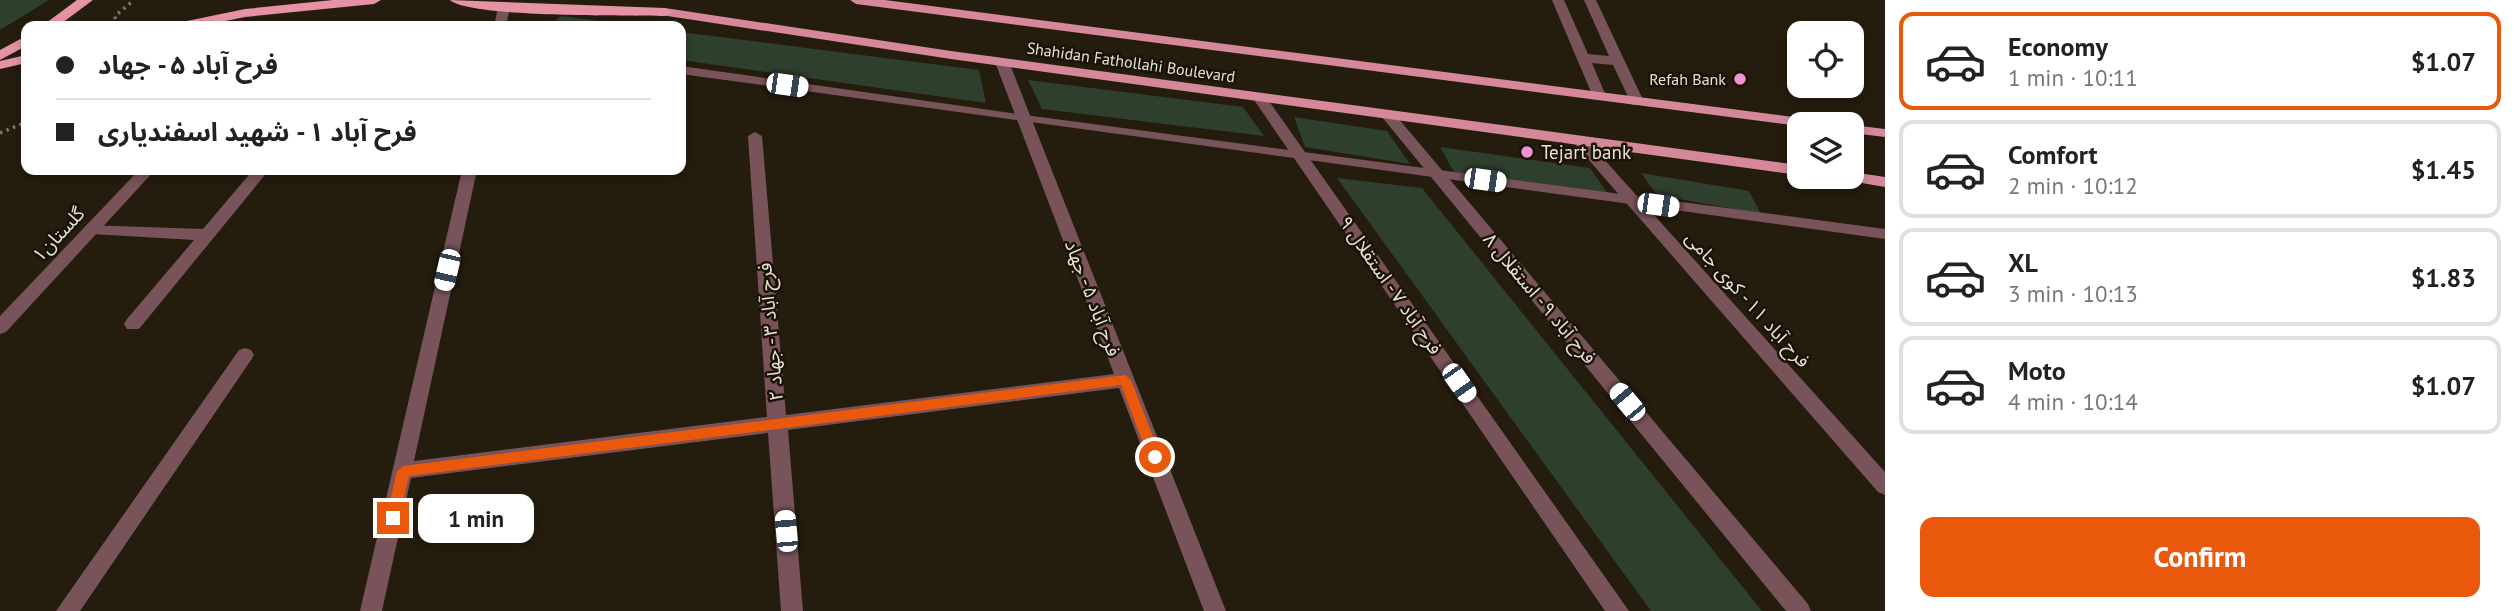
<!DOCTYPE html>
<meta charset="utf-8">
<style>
body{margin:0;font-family:"PT Sans","Noto Sans Arabic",sans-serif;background:#f6f6f6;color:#222;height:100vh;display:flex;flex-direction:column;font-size:26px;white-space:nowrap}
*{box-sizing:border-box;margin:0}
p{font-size:23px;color:#767676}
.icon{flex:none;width:38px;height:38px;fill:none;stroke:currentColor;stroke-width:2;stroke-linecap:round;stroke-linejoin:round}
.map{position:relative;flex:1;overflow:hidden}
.sheet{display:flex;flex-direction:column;background:#fff;width:630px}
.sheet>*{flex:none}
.banner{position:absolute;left:21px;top:21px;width:665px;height:154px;border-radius:14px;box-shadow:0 4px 10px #0003;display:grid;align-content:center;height:154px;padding:0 35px;background:#fff}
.tools{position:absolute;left:1787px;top:21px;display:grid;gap:14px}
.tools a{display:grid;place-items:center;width:77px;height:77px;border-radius:14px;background:#fff;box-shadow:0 4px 10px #0003;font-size:35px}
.end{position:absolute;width:32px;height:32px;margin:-16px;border:9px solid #ea580c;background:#fff;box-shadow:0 0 0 4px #fff}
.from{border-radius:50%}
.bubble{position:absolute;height:49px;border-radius:14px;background:#fff;box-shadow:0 4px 10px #0003;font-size:23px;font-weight:700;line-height:49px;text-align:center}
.car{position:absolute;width:21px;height:42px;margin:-21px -10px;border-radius:9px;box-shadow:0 0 5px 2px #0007;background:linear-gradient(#fff 24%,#345 0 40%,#fff 0 76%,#345 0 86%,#fff 0)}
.banner b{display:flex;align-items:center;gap:24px;height:66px;font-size:26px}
.banner b+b{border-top:2px solid #e0e0e0}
.banner i{width:18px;height:18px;background:#222}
ul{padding:12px 0 0;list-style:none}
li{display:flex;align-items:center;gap:21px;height:98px;margin:0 14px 10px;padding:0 21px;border:4px solid #e0e0e0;border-radius:14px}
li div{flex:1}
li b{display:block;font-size:26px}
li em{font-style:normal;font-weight:700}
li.active{border-color:#ea580c}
li>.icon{width:63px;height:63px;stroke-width:1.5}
.button{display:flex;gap:14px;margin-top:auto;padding:14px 35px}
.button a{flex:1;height:80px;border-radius:14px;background:#ea580c;color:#fff;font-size:28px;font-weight:700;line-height:80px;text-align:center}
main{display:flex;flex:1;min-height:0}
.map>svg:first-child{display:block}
</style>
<main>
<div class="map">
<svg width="1885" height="611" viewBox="0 0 1885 611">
<rect width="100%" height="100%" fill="#241c0d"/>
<g fill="#2e3f2d">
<path d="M 0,0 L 49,0 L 0,30 Z"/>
<path d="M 561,16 L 639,26 L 550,26 Z"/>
<path d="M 681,32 L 979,70 L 986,103 L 681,60 Z"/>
<path d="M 1028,80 L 1243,107 L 1264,136 L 1042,109 Z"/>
<path d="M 1294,117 L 1387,131 L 1410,164 L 1305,147 Z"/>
<path d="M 1440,147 L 1590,168 L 1609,195 L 1454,172 Z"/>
<path d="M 1641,173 L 1749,191 L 1761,214 L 1657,195 Z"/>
<path d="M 1337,178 L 1422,188 L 1762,611 L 1651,611 Z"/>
</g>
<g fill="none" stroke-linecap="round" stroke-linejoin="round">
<g stroke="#80796d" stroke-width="3.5" stroke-dasharray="2.5 4.5" stroke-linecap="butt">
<path d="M 116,26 L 115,16 L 134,0"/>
<path d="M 0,133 L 26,122"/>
</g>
<g fill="#78535a" fill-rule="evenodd">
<path d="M 681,66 L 1025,115 L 1885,229 L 1885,239 L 681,74 Z"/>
<path d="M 253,170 L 269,170 L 139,329 L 127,329 L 124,324 L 127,319 L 194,240 L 92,234 L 84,229 L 86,225 L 203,229 Z"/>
</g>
<g fill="#78535a" fill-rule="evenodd">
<path d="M 504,3 L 510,7 L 506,26 L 494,26 L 498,7 Z"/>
<path d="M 1002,58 L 1009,62 L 1226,611 L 1204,611 L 1119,388 L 788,430 L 803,611 L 781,611 L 768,433 L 411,478 L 382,611 L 360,611 L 462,170 L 477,170 L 414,461 L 767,417 L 748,136 L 755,132 L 762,136 L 786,415 L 1114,374 L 995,62 Z"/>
<path d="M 1259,93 L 1264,94 L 1629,611 L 1605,611 L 1252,97 Z"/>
<path d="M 1387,110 L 1392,111 L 1808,604 L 1811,611 L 1786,611 L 1382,117 L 1382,111 Z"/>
<path d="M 1579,136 L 1584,137 L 1885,472 L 1885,495 L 1878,492 L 1574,143 L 1572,140 Z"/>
<path d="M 139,170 L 155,170 L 6,332 L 0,334 L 0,316 Z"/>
<path d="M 245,348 L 251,350 L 254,355 L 251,360 L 80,611 L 56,611 L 239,350 Z"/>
</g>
<path fill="#78535a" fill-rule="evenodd" d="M 1552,0 L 1564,0 L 1588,54 L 1609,56 L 1584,0 L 1596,0 L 1644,102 L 1642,105 L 1632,105 L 1613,65 L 1592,63 L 1606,96 L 1604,99 L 1594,99 Z"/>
<g fill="#d48899" fill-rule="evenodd">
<path d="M 850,0 L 885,0 L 1816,120 L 1823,124 L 1799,126 L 856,4 Z"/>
<path d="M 665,8 L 951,51 L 1799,165 L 1799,175 L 951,59 L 661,15 L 659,12 Z"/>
<path d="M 1852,125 L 1885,129 L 1885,137 L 1852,133 Z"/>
<path d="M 1852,172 L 1885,177 L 1885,187 L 1844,180 L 1841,177 L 1852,177 Z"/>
</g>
<g fill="#e692a5" fill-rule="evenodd">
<path d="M 77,0 L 93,0 L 58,26 L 42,26 Z"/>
<path d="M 333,0 L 381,0 L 374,4 L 245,17 L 201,26 L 175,26 L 182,22 L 245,9 Z"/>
<path d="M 450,0 L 665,8 L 672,12 L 665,16 C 630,15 470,18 450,0 Z"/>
<path d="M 26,36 L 26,46 L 0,60 L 0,50 Z"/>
<path d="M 26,55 L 26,63 L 0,69 L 0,61 Z"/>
</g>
</g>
<path fill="#ea580c" d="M 1125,375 L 1131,380 L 1161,457 L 1160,461 L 1150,461 L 1121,385 L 409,476 L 398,522 L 388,522 L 386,518 L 397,471 L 403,466 Z"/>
<g fill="#f391d5" stroke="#1a1305" stroke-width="2.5">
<circle cx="1740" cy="79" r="7"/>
<circle cx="1527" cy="152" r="7"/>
</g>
<g text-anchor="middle" stroke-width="5" stroke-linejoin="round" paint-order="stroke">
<g font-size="16" fill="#e6e1d7" stroke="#1a1305">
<text transform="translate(1131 62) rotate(8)" y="6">Shahidan Fathollahi Boulevard</text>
</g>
<g font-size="16" fill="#e6e1d7" stroke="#1a1305" text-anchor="end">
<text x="1726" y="85">Refah Bank</text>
</g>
<g font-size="19" fill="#e6e1d7" stroke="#1a1305" text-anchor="start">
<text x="1541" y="159">Tejart bank</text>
</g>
<g font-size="19" fill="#e6e1d7" stroke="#1a1305">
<text transform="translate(58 234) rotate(-47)" y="7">گلستان۱</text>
<text transform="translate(1391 285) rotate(55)" y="7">فرح آباد ۷ - استقلال ۹</text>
<text transform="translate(1093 298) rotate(69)" y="7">فرح آباد ۵ - جهاد</text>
<text transform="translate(1540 298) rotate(50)" y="7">فرح آباد ۹ - استقلال ۸</text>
<text transform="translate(1748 299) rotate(48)" y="7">فرح آباد ۱۱ - کوی جامی</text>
<text transform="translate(770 332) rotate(-95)" y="7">فرح آباد ۳ - جهاد ۲</text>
</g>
</g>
</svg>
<div class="tools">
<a><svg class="icon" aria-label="locate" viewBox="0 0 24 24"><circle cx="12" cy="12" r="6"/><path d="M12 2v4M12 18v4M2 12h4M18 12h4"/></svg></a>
<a><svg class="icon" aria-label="layers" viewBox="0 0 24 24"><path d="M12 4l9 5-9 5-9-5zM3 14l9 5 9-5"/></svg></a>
</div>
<i class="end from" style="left:1155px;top:457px"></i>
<i class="end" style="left:393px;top:518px"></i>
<div class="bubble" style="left:418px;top:494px;width:116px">1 min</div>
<i class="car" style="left:787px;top:85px;rotate:98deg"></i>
<i class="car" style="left:1485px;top:180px;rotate:98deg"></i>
<i class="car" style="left:1658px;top:205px;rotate:98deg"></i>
<i class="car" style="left:447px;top:270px;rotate:193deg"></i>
<i class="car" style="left:1459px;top:383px;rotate:145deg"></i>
<i class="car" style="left:1627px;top:402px;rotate:320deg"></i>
<i class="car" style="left:786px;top:531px;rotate:355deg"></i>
<div class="banner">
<b><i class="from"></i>فرح آباد ۵ - جهاد</b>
<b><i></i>فرح آباد ۱ - شهید اسفندیاری</b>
</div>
</div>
<section class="sheet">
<ul>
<li class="active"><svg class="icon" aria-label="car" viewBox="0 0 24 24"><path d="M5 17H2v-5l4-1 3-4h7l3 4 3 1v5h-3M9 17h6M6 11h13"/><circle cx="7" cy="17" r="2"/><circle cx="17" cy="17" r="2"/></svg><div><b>Economy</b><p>1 min · 10:11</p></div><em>$1.07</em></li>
<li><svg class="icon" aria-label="car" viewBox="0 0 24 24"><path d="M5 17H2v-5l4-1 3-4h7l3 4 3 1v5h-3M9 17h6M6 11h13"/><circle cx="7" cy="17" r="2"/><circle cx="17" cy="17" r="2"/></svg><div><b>Comfort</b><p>2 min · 10:12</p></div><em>$1.45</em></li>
<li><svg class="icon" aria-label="car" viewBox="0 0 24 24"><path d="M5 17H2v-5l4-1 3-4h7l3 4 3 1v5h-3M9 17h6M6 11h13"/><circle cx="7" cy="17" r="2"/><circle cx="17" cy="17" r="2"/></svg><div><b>XL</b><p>3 min · 10:13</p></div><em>$1.83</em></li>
<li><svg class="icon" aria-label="car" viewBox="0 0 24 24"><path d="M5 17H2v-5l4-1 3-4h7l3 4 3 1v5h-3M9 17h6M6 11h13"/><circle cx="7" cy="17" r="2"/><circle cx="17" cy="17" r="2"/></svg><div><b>Moto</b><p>4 min · 10:14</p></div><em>$1.07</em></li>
</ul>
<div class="button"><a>Confirm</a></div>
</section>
</main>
